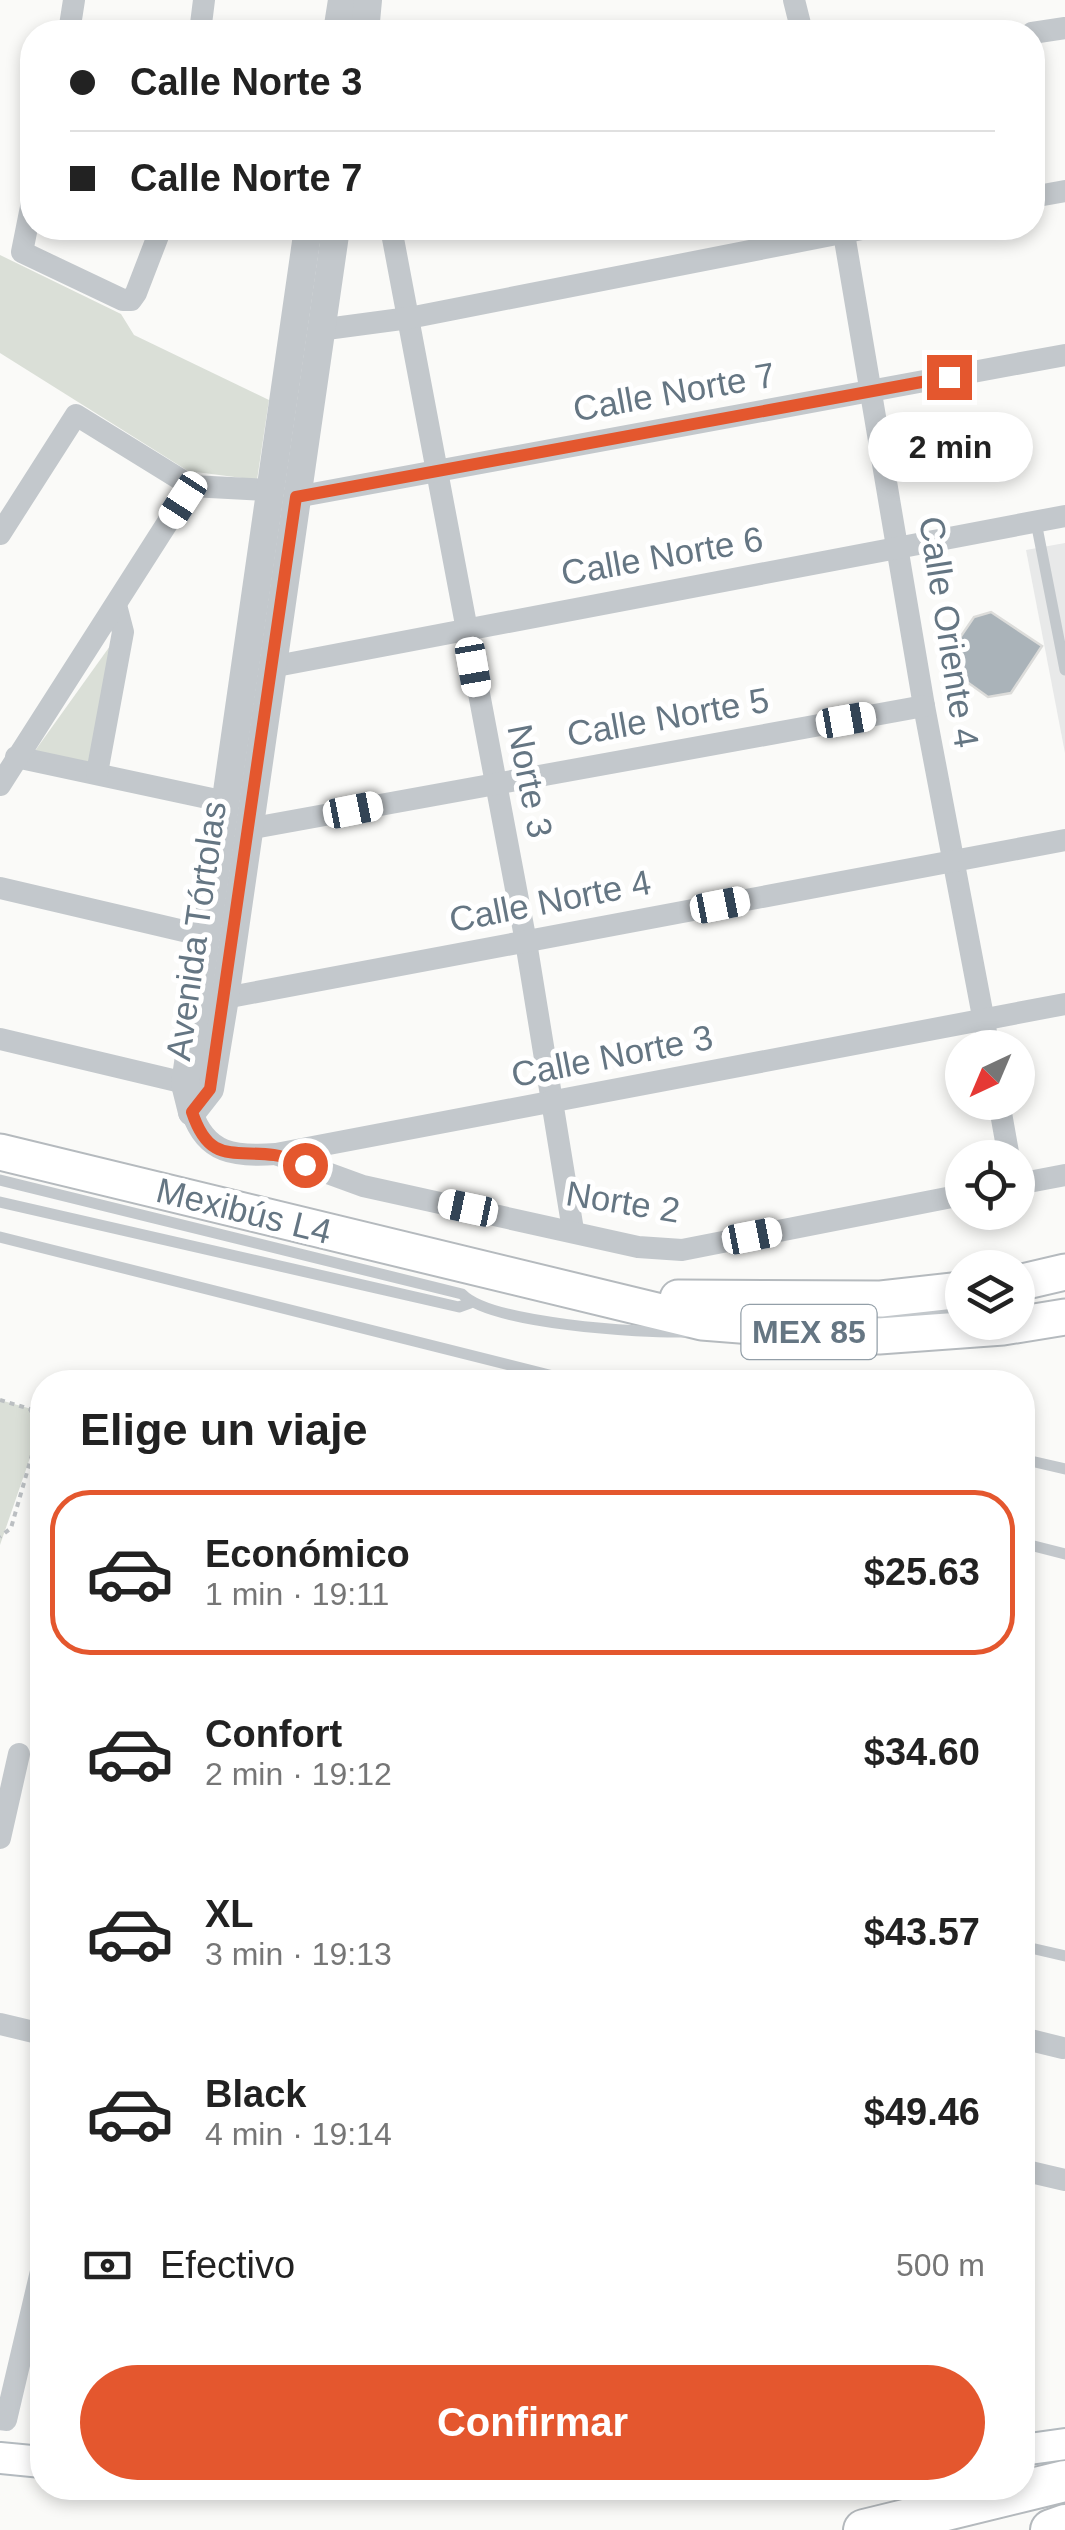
<!DOCTYPE html>
<html lang="es">
<meta charset="utf-8">
<style>
body{margin:0;font-family:Arial,sans-serif;background:#f6f6f6;color:#222;height:100vh;display:flex;flex-direction:column;font-size:38px;white-space:nowrap}
*{box-sizing:border-box;margin:0}
p{font-size:32px;color:#767676}
.icon{flex:none;width:55px;height:55px;fill:none;stroke:currentColor;stroke-width:2;stroke-linecap:round;stroke-linejoin:round}
.map{position:relative;flex:1;overflow:hidden}
.drawer{position:absolute;left:30px;top:1370px;width:1005px;height:1130px;display:flex;flex-direction:column;background:#fff;border-radius:40px;box-shadow:0 5px 15px #0003}
.drawer>*{flex:none}
.hud{position:absolute;left:20px;top:20px;width:1025px;height:220px;border-radius:40px;box-shadow:0 5px 15px #0003;display:grid;align-content:center;height:220px;padding:0 50px;background:#fff}
.needle{width:65px;rotate:224deg}
.fabs{position:absolute;left:945px;top:1030px;display:grid;gap:20px}
.fabs a{display:grid;place-items:center;width:90px;height:90px;border-radius:50%;background:#fff;box-shadow:0 5px 15px #0003;font-size:50px}
.end{position:absolute;width:45px;height:45px;margin:-22px;border:12px solid #e4572e;background:#fff;box-shadow:0 0 0 5px #fff}
.from{border-radius:50%}
.bubble{position:absolute;height:70px;border-radius:35px;background:#fff;box-shadow:0 5px 15px #0003;font-size:32px;font-weight:700;line-height:70px;text-align:center}
.car{position:absolute;width:30px;height:60px;margin:-30px -15px;border-radius:12px;box-shadow:0 0 8px 2px #0007;background:linear-gradient(#fff 24%,#345 0 40%,#fff 0 76%,#345 0 86%,#fff 0)}
.hud b{display:flex;align-items:center;gap:35px;height:95px;font-size:38px}
.hud b+b{border-top:2px solid #e0e0e0}
.hud i{width:25px;height:25px;background:#222}
ul{padding:0;list-style:none}
li{display:flex;align-items:center;gap:30px;height:165px;margin:0 20px 15px;padding:0 30px;border:5px solid transparent;border-radius:40px}
li div{flex:1}
li b{display:block;font-size:38px}
li em{font-style:normal;font-weight:700}
li.active{border-color:#e4572e}
li>.icon{width:90px;height:90px;stroke-width:1.5}
h2{padding:0 50px;font-size:45px;line-height:120px}
.pay{display:flex;align-items:center;gap:25px;height:110px;padding:0 50px;font-size:38px}
.pay p{margin-inline-start:auto}
.button{display:flex;gap:20px;margin-top:auto;padding:20px 50px}
.button a{flex:1;height:115px;border-radius:60px;background:#e4572e;color:#fff;font-size:40px;font-weight:700;line-height:115px;text-align:center}
.map>svg:first-child{display:block}
</style>
<div class="map">
<svg width="1065" height="2530" viewBox="0 0 1065 2530">
<rect width="100%" height="100%" fill="#fafaf8"/>
<path fill="#e8e9e9" d="M 1065,543 L 1065,753 L 1026,550 Z"/>
<g fill="#dadfd7">
<path d="M 0,255 L 121,314 L 134,335 L 269,400 L 257,480 L 188,471 L 0,353 Z"/>
<path d="M 110,646 L 90,767 L 32,755 Z"/>
<path d="M 0,1400 L 42,1412 L 42,1423 L 0,1545 Z"/>
</g>
<path fill="#aab3b9" stroke="#dcdcda" stroke-width="2.5" d="M 991,612 L 1042,646 L 1011,693 L 988,697 L 942,664 L 974,617 Z"/>
<g fill="none" stroke-linecap="round" stroke-linejoin="round">
<defs>
<g id="secondary">
<path d="M 1022,2450 L 1065,2444"/>
<path d="M 0,2458 L 42,2462"/>
</g>
<g id="primary">
<path d="M 0,1152 L 702,1322 L 879,1336 L 1003,1327 L 1065,1317"/>
<path d="M 1018,1283 L 1065,1272"/>
<path d="M 678,1298 L 881,1299 L 962,1290"/>
</g>
<g id="motorway">
<path d="M 864,2530 L 1065,2481"/>
<path d="M 1051,2530 L 1065,2525"/>
</g>
</defs>
<use href="#secondary" stroke="#b3babf" stroke-width="34"/>
<use href="#primary" stroke="#b5babe" stroke-width="39"/>
<use href="#motorway" stroke="#b4b9bd" stroke-width="44"/>
<path stroke="#bbbfc2" stroke-width="4" stroke-dasharray="5 5" stroke-linecap="butt" d="M 0,1400 L 30,1409 L 40,1427 L 11,1528 L 0,1537"/>
<g stroke="#c3c8cc" stroke-width="11">
<path d="M 1036,522 L 1065,670"/>
<path d="M 0,1180 L 462,1294 C 491,1324 641,1333 685,1332"/>
<path d="M 0,1202 L 459,1307 L 470,1303"/>
<path d="M 0,1237 L 577,1382"/>
<path d="M 873,1319 L 953,1310 L 962,1315"/>
<path d="M 1022,1459 L 1065,1469"/>
<path d="M 1022,1543 L 1065,1554"/>
<path d="M 1022,1946 L 1065,1956"/>
</g>
<g stroke="#c3c8cc" stroke-width="22">
<path d="M 794,0 L 802,32"/>
<path d="M 69,32 L 74,0"/>
<path d="M 200,32 L 204,0"/>
<path d="M 1032,33 L 1065,28"/>
<path d="M 1032,197 L 1065,191"/>
<path d="M 32,202 L 22,252 L 123,300 L 131,300 L 136,293 L 161,228"/>
<path d="M 391,228 L 526,942 L 573,1230"/>
<path d="M 843,228 L 924,706 L 989,1048"/>
<path d="M 319,330 L 409,318 L 867,228"/>
<path d="M 296,497 L 1065,355"/>
<path d="M 0,534 L 76,415 L 191,486 L 268,490"/>
<path d="M 271,667 L 1065,516"/>
<path d="M 16,757 L 226,802"/>
<path d="M 97,773 L 123,632 L 116,605"/>
<path d="M 0,785 L 191,486"/>
<path d="M 248,829 L 924,706"/>
<path d="M 0,888 L 205,936"/>
<path d="M 225,998 L 1065,840"/>
<path d="M 0,1039 L 202,1087"/>
<path d="M 999,1102 L 1009,1158"/>
<path d="M 192,1112 C 206,1154 235,1157 276,1154 L 1065,1004"/>
<path d="M 278,1155 L 363,1186 L 638,1247 L 682,1250 L 962,1195"/>
<path d="M 1018,1184 L 1065,1175"/>
<path d="M 0,1838 L 19,1754"/>
<path d="M 0,2024 L 42,2034"/>
<path d="M 1022,2038 L 1063,2048"/>
<path d="M 1022,2170 L 1065,2180"/>
<path d="M 0,2419 L 6,2420 L 42,2267"/>
</g>
<g stroke="#c3c8cc" stroke-width="28">
<path d="M 337,32 L 342,0"/>
<path d="M 365,32 L 368,0"/>
<path d="M 192,1112 L 210,1089 L 225,998 L 336,228"/>
<path d="M 192,1112 L 185,1084 L 308,228"/>
</g>
<use href="#secondary" stroke="#fff" stroke-width="30"/>
<use href="#primary" stroke="#fff" stroke-width="35"/>
<use href="#motorway" stroke="#fff" stroke-width="40"/>
</g>
<g fill="none" stroke-linecap="round" stroke-linejoin="round">
<path stroke="#e4572e" stroke-width="12" d="M 305,1165 C 295,1161 284,1156 274,1155 C 231,1150 209,1163 192,1112 L 210,1089 L 296,497 L 949,377"/>
</g>
<g text-anchor="middle" stroke-width="10" stroke-linejoin="round" paint-order="stroke">
<rect fill="#fff" stroke="#939fa8" stroke-width="2.5" x="741.5" y="1305" width="135" height="54" rx="8"/>
<g font-size="32" font-weight="bold" fill="#657683">
<text x="809" y="1343">MEX 85</text>
</g>
<g font-size="35" fill="#657683" stroke="#fff">
<text transform="translate(674 392) rotate(-10)" y="12">Calle Norte 7</text>
<text transform="translate(662 556) rotate(-10)" y="12">Calle Norte 6</text>
<text transform="translate(949 632) rotate(81)" y="12">Calle Oriente 4</text>
<text transform="translate(668 717) rotate(-10)" y="12">Calle Norte 5</text>
<text transform="translate(530 781) rotate(79)" y="12">Norte 3</text>
<text transform="translate(550 901) rotate(-11)" y="12">Calle Norte 4</text>
<text transform="translate(196 931) rotate(-82)" y="12">Avenida Tórtolas</text>
<text transform="translate(612 1056) rotate(-11)" y="12">Calle Norte 3</text>
<text transform="translate(623 1202) rotate(9)" y="12">Norte 2</text>
<text transform="translate(244 1211) rotate(14)" y="12">Mexibús L4</text>
</g>
</g>
</svg>
<div class="fabs">
<a><svg class="needle" viewBox="-14 -14 28 28"><path d="M0-13l5 13h-10z" fill="#e53935"/><path d="M0 13l5-13h-10z" fill="#767676"/></svg></a>
<a><svg class="icon" aria-label="locate" viewBox="0 0 24 24"><circle cx="12" cy="12" r="6"/><path d="M12 2v4M12 18v4M2 12h4M18 12h4"/></svg></a>
<a><svg class="icon" aria-label="layers" viewBox="0 0 24 24"><path d="M12 4l9 5-9 5-9-5zM3 14l9 5 9-5"/></svg></a>
</div>
<i class="end from" style="left:305px;top:1165px"></i>
<i class="end" style="left:949px;top:377px"></i>
<div class="bubble" style="left:868px;top:412px;width:165px">2 min</div>
<i class="car" style="left:183px;top:500px;rotate:213deg"></i>
<i class="car" style="left:473px;top:667px;rotate:170deg"></i>
<i class="car" style="left:846px;top:720px;rotate:80deg"></i>
<i class="car" style="left:353px;top:810px;rotate:79deg"></i>
<i class="car" style="left:720px;top:905px;rotate:79deg"></i>
<i class="car" style="left:468px;top:1208px;rotate:282deg"></i>
<i class="car" style="left:752px;top:1236px;rotate:79deg"></i>
<div class="hud">
<b><i class="from"></i>Calle Norte 3</b>
<b><i></i>Calle Norte 7</b>
</div>
<section class="drawer">
<h2>Elige un viaje</h2>
<ul>
<li class="active"><svg class="icon" aria-label="car" viewBox="0 0 24 24"><path d="M5 17H2v-5l4-1 3-4h7l3 4 3 1v5h-3M9 17h6M6 11h13"/><circle cx="7" cy="17" r="2"/><circle cx="17" cy="17" r="2"/></svg><div><b>Económico</b><p>1 min · 19:11</p></div><em>$25.63</em></li>
<li><svg class="icon" aria-label="car" viewBox="0 0 24 24"><path d="M5 17H2v-5l4-1 3-4h7l3 4 3 1v5h-3M9 17h6M6 11h13"/><circle cx="7" cy="17" r="2"/><circle cx="17" cy="17" r="2"/></svg><div><b>Confort</b><p>2 min · 19:12</p></div><em>$34.60</em></li>
<li><svg class="icon" aria-label="car" viewBox="0 0 24 24"><path d="M5 17H2v-5l4-1 3-4h7l3 4 3 1v5h-3M9 17h6M6 11h13"/><circle cx="7" cy="17" r="2"/><circle cx="17" cy="17" r="2"/></svg><div><b>XL</b><p>3 min · 19:13</p></div><em>$43.57</em></li>
<li><svg class="icon" aria-label="car" viewBox="0 0 24 24"><path d="M5 17H2v-5l4-1 3-4h7l3 4 3 1v5h-3M9 17h6M6 11h13"/><circle cx="7" cy="17" r="2"/><circle cx="17" cy="17" r="2"/></svg><div><b>Black</b><p>4 min · 19:14</p></div><em>$49.46</em></li>
</ul>
<div class="pay"><svg class="icon" aria-label="cash" viewBox="0 0 24 24"><path d="M3 7h18v10H3z"/><circle cx="12" cy="12" r="2"/></svg>Efectivo<p>500 m</p></div>
<div class="button"><a>Confirmar</a></div>
</section>
</div>
